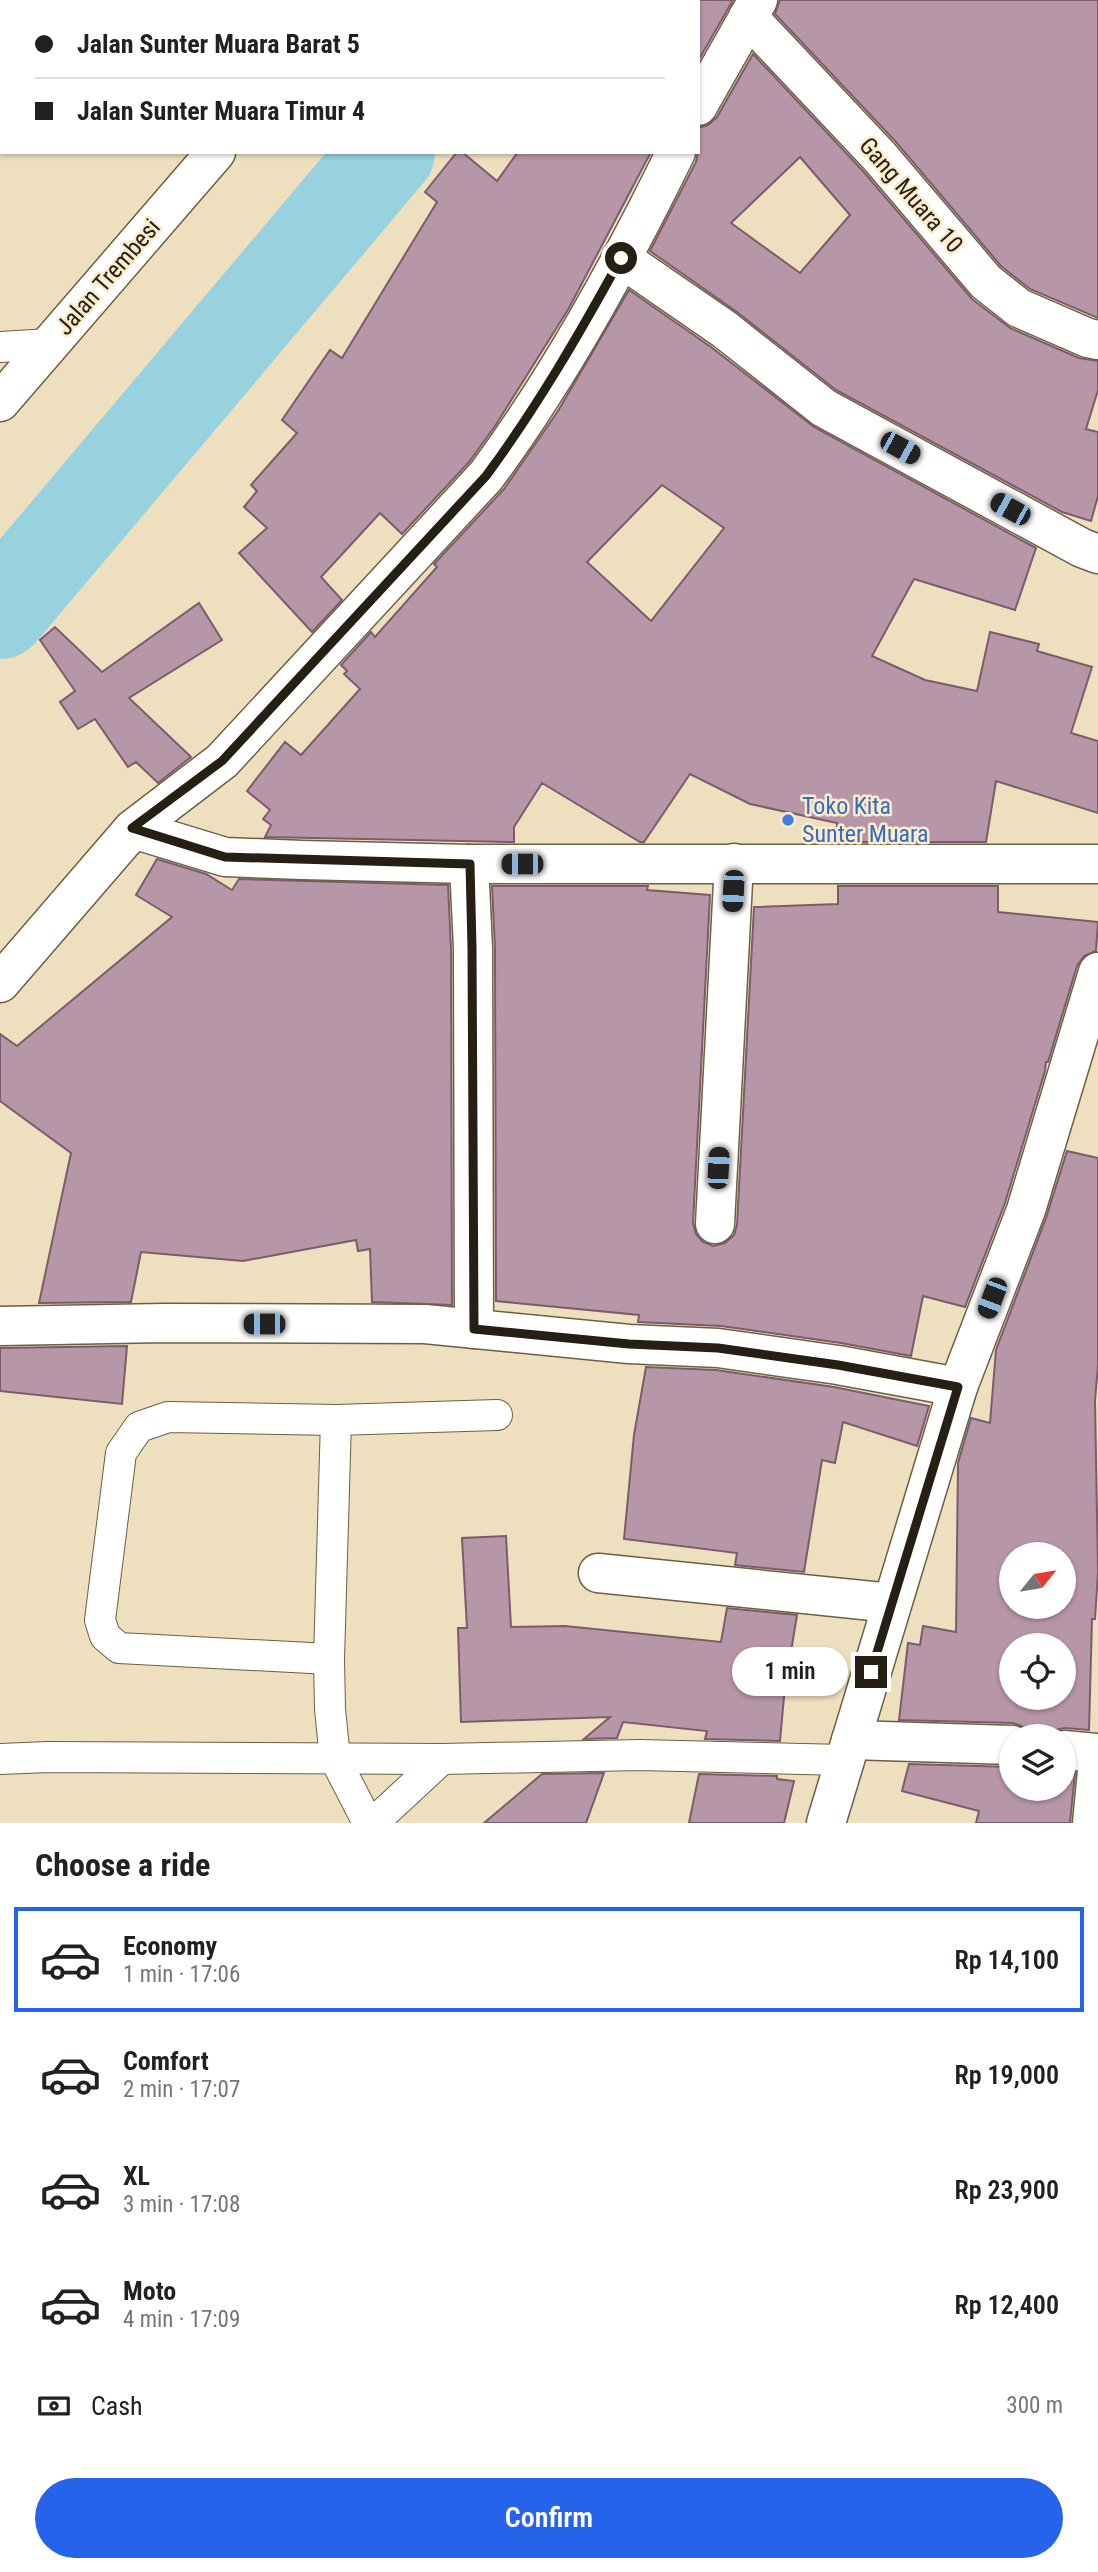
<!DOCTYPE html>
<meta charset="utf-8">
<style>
body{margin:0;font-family:"Roboto Condensed",sans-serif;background:#f6f6f6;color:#202124;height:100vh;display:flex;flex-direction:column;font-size:26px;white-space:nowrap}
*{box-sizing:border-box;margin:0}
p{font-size:23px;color:#757577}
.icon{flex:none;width:38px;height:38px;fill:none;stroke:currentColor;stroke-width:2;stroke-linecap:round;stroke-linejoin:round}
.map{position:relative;height:1823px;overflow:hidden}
.panel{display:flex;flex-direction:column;background:#fff;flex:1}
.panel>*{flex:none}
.hud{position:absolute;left:0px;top:0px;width:700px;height:154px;box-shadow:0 2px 5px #0004;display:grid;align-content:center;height:154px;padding:0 35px;background:#fff}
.needle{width:46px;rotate:60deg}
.buttons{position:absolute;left:999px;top:1542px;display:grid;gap:14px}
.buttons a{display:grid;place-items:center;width:77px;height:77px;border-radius:50%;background:#fff;box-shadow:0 2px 5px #0004;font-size:35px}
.end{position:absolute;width:32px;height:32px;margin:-16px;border:9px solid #251f14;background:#fff;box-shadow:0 0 0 4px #fff}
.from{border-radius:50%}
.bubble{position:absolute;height:49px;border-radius:24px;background:#fff;box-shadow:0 2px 5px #0004;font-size:23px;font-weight:600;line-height:49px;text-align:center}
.car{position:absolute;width:21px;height:42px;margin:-21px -10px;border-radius:9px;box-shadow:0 0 5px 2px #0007;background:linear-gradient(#222 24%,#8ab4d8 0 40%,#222 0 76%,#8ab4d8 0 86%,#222 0)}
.hud b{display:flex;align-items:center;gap:24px;height:66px;font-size:26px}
.hud b+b{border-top:2px solid #e0e0e0}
.hud i{width:18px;height:18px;background:#202124}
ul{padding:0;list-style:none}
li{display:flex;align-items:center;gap:21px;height:105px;margin:0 14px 10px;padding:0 21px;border:4px solid transparent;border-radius:0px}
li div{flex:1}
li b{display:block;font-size:26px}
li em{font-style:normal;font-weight:600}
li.on{border-color:#2563eb}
li>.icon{width:63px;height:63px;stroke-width:1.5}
h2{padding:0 35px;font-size:32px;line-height:84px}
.pay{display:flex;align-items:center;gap:18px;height:77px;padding:0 35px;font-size:26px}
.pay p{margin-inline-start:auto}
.action{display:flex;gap:14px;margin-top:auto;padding:14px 35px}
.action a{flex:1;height:80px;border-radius:42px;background:#2563eb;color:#fff;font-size:28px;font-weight:600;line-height:80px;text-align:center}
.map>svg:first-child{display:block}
</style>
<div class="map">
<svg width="1098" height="1823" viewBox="0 0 1098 1823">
<rect width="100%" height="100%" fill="#eedfbf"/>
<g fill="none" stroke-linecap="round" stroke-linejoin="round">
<g stroke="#98d2df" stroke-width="94">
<path d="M 520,2 L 521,0"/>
<path d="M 0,612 L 388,152"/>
</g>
</g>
<g fill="#b796a7" stroke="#7a5c6b" stroke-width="2" fill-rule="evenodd">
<path d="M 698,0 L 733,0 L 698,61 Z"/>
<path d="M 780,0 L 1098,0 L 1098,318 L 1030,289 L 1001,266 L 896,142 L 775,14 Z"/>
<path d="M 753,54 L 863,171 L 972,299 L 1010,328 L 1079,358 L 1098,361 L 1098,390 L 1086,429 L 1098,432 L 1098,496 L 1091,521 L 1062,512 L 836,390 L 737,312 L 650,251 L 696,162 L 698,152 L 698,128 L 708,125 L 717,117 ZM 800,157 L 850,215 L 800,273 L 731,223 Z"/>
<path d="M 457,152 L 462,152 L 497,181 L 518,152 L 651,152 L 569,308 L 495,426 L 469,462 L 402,534 L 380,513 L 321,577 L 342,600 L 312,632 L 239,553 L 267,528 L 244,507 L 257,491 L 251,485 L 297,433 L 282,420 L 330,350 L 342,358 L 437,202 L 425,192 Z"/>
<path d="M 629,290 L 711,347 L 814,427 L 1036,548 L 1015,610 L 914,579 L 872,656 L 925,680 L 977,691 L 990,632 L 1039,644 L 1037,651 L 1092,667 L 1071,733 L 1098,741 L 1098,813 L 996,781 L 986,842 L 837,842 L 837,823 L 750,804 L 690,774 L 644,842 L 640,842 L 542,783 L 514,827 L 514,842 L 265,837 L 271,825 L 263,819 L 270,810 L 247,791 L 285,742 L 301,755 L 360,689 L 344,674 L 347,671 L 341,665 L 371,632 L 375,637 L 437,567 L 434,564 L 504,489 L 558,411 ZM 662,485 L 724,528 L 651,621 L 587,562 Z"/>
<path d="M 199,603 L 222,640 L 129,698 L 191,757 L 158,783 L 136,762 L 128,767 L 95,719 L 78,729 L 60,702 L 75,691 L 40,640 L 55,627 L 102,672 Z"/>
<path d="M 157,859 L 206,874 L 232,890 L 239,879 L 448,885 L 451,949 L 452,1305 L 372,1302 L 370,1249 L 358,1251 L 356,1240 L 243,1261 L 141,1252 L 131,1302 L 39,1303 L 71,1153 L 0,1101 L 0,1034 L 17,1046 L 172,917 L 136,895 Z"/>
<path d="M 492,886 L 648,886 L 647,890 L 710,895 L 693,1223 L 696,1234 L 703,1242 L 713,1246 L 725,1243 L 734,1235 L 737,1225 L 754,907 L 838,904 L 838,886 L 998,886 L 998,912 L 1098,922 L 1096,951 L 1084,956 L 1077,966 L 1048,1062 L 1046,1062 L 1045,1071 L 1005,1203 L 965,1307 L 923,1296 L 911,1356 L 841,1343 L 721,1326 L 638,1322 L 639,1315 L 496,1301 L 495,948 Z"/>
<path d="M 1067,1151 L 1098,1158 L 1098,1365 L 1095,1401 L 1098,1572 L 1095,1619 L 1092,1619 L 1089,1730 L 1065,1728 L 1055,1730 L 1048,1736 L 1032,1736 L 1024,1727 L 1013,1723 L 899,1720 L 908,1643 L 920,1645 L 923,1626 L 956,1632 L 958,1463 L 971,1418 L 990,1423 L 996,1350 L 1046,1218 ZM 1012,1554 L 1064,1554 L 1064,1606 L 1012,1606 ZM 1012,1645 L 1064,1645 L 1064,1698 L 1012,1698 Z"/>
<path d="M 127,1346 L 122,1404 L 0,1391 L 0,1348 Z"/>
<path d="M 646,1367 L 716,1370 L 834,1387 L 929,1406 L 917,1446 L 843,1422 L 835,1463 L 822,1460 L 804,1572 L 735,1565 L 737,1553 L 624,1539 L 634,1435 Z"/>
<path d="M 506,1536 L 511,1627 L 565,1626 L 721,1642 L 727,1608 L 797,1615 L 789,1664 L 787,1664 L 780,1741 L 705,1739 L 707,1731 L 623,1722 L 617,1738 L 584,1739 L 610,1717 L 461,1722 L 458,1628 L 467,1628 L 462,1538 Z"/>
<path d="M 909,1764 L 1012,1767 L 1012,1788 L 1064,1788 L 1064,1772 L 1075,1773 L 1070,1823 L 976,1823 L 979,1811 L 902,1791 Z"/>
<path d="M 604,1773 L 586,1823 L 484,1823 L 542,1774 Z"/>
<path d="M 699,1774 L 777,1776 L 777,1779 L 794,1781 L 784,1823 L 689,1823 Z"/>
</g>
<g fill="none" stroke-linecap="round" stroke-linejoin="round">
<defs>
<g id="lane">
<path d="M 0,347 L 50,344"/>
<path d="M 336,1420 L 329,1659 L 330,1709 L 335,1759 L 368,1823"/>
<path d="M 329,1659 L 119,1648 L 105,1636 L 100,1620 L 121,1453 L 139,1427 L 168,1417 L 336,1420 L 497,1415"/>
<path d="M 0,1759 L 48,1757 L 442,1759 L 639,1755 L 844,1760"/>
<path d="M 373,1823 L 442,1759"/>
</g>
<g id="street">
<path d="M 748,17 L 879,156 L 986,282 L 1019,308 L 1088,338 L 1098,340"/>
<path d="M 698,106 L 758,0"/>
<path d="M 621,258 L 724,329 L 824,408 L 1082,548 L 1098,554"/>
<path d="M 133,829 L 225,857 L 302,860 L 469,864 L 1098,864"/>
<path d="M 469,864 L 473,948 L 474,1329"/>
<path d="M 0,983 L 133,829 L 222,761 L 486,476 C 560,376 621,264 676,152"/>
<path d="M 715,1224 L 734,863"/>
<path d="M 0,1326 L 164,1323 L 425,1324 L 629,1344 L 718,1348 L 838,1365 L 958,1387"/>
<path d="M 598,1573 L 892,1603"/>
<path d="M 851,1740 L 1012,1745"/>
<path d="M 1064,1750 L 1098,1753"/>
<path d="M 826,1823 L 958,1387 L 1026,1210 L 1098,972"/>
<path d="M 1092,1823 L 1098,1761"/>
</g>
<g id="secondary">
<path d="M 345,2 L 346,0"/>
<path d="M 0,402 L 216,152"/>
</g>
</defs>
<use href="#lane" stroke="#6c5f43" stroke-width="32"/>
<use href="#street" stroke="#6c5f43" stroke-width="41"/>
<use href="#secondary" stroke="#6c5f43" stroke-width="41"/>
<use href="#lane" stroke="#fff" stroke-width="30"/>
<use href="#street" stroke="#fff" stroke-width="38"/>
<use href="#secondary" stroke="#fff" stroke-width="38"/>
</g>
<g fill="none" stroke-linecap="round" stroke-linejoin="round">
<path stroke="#251f14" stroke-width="9" d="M 621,258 C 580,333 537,407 486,476 L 222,761 L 132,828 L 225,857 L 470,864 L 472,948 L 474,1329 L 629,1344 L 718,1348 L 838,1365 L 958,1387 L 871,1672"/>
</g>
<circle fill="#3f7fe0" stroke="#fceccc" stroke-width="2.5" cx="788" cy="820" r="7"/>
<g text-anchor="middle" stroke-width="5" stroke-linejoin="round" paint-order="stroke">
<g font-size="24" fill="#251f14" stroke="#fceccc">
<text transform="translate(911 195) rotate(49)" y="8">Gang Muara 10</text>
<text transform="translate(108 277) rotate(-49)" y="8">Jalan Trembesi</text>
</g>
<g font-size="24" fill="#366cbe" stroke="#fceccc" text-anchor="start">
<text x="802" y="814">Toko Kita<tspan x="802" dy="28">Sunter Muara</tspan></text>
</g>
</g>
</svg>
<div class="buttons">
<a><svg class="needle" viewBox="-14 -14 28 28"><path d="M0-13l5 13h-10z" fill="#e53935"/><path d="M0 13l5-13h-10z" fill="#757577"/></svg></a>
<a><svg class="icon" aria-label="locate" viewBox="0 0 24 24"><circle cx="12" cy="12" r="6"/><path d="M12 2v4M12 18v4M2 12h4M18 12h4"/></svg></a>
<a><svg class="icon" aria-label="layers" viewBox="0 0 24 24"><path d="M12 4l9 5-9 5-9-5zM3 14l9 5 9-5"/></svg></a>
</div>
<i class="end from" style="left:621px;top:258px"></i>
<i class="end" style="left:871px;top:1672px"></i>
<div class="bubble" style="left:732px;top:1647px;width:116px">1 min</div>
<i class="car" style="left:900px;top:448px;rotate:119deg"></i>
<i class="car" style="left:1010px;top:509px;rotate:299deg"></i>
<i class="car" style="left:522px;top:864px;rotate:270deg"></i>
<i class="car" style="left:733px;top:891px;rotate:183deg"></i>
<i class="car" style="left:718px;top:1168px;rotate:3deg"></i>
<i class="car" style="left:992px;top:1298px;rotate:201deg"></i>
<i class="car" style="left:264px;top:1324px;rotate:270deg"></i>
<div class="hud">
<b><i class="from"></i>Jalan Sunter Muara Barat 5</b>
<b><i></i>Jalan Sunter Muara Timur 4</b>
</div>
</div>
<section class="panel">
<h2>Choose a ride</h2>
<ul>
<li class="on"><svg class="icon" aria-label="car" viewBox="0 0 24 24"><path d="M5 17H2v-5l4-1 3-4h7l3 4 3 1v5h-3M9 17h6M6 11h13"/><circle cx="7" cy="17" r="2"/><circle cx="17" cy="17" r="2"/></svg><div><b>Economy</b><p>1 min · 17:06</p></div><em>Rp 14,100</em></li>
<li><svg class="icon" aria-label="car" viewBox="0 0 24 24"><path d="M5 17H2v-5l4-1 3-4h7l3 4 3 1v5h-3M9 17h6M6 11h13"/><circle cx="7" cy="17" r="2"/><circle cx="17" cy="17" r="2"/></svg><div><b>Comfort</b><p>2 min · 17:07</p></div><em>Rp 19,000</em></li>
<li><svg class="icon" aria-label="car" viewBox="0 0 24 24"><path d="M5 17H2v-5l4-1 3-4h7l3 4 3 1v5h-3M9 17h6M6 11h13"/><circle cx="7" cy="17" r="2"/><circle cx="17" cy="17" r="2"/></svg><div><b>XL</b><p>3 min · 17:08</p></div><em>Rp 23,900</em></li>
<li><svg class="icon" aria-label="car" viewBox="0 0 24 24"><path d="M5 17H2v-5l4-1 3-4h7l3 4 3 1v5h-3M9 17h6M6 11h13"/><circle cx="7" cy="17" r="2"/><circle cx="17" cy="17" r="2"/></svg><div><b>Moto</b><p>4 min · 17:09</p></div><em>Rp 12,400</em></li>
</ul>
<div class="pay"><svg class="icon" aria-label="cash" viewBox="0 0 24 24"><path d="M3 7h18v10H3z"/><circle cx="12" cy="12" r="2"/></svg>Cash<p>300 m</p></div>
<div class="action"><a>Confirm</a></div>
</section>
